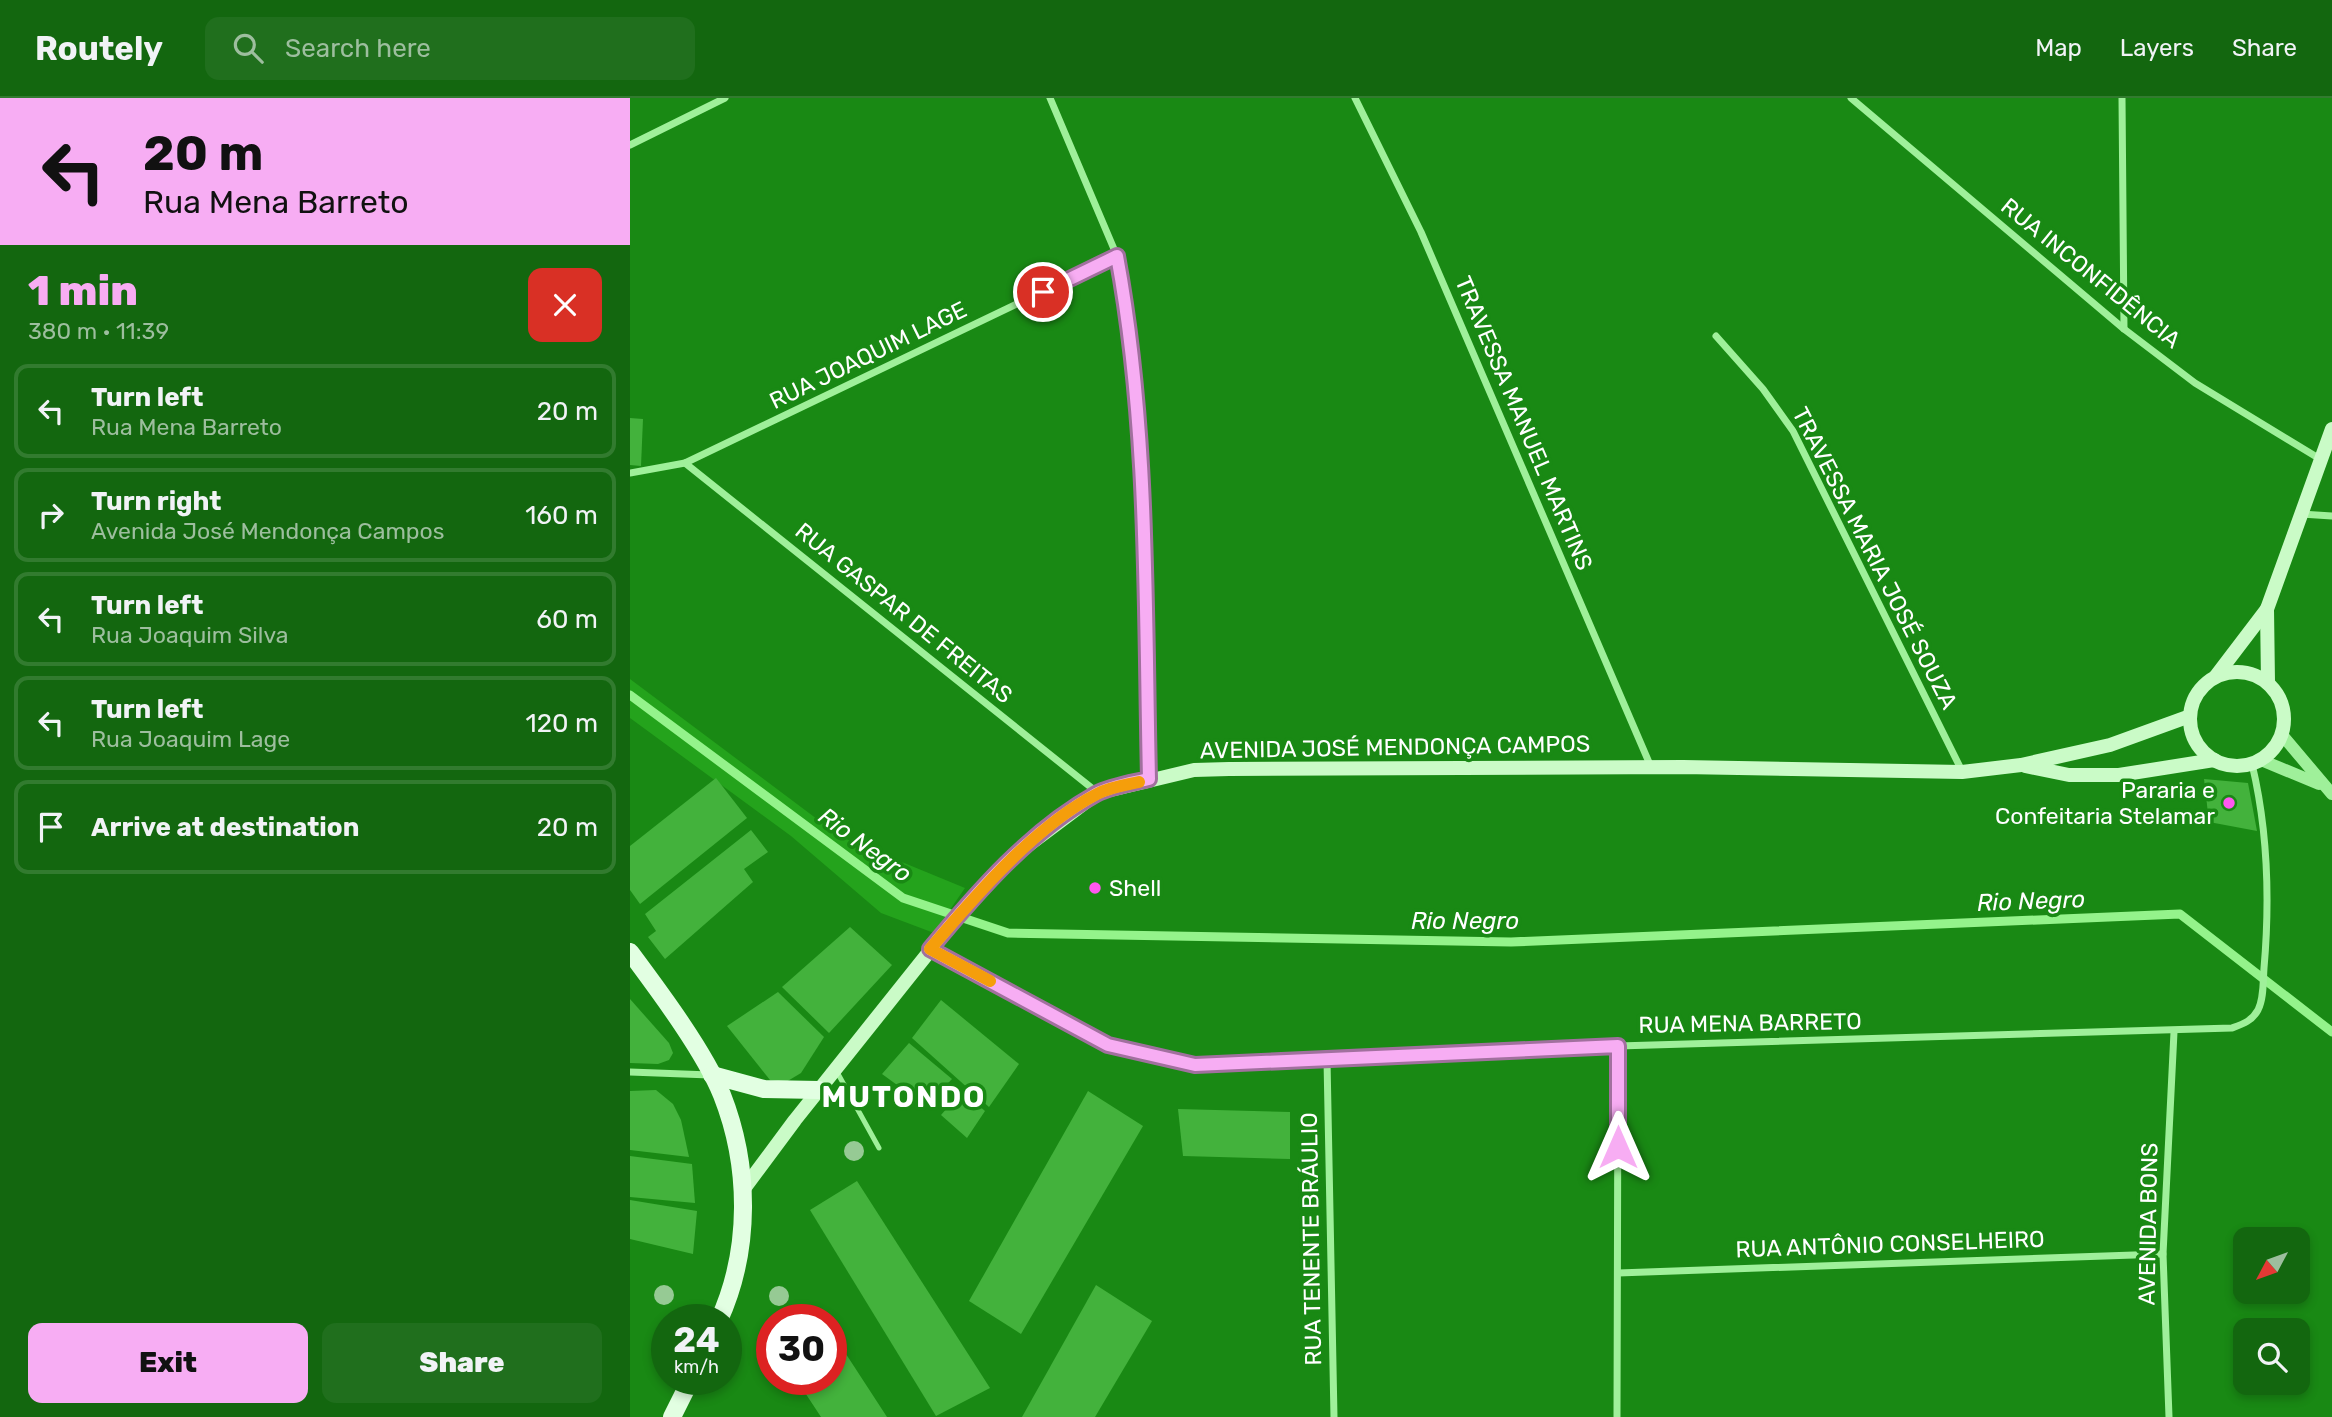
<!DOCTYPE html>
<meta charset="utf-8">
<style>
body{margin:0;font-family:Rubik,sans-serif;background:#206f1d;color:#f1f3f6;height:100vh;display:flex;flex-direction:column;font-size:26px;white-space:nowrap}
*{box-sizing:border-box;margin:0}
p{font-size:23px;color:#9dbe9e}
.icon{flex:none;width:38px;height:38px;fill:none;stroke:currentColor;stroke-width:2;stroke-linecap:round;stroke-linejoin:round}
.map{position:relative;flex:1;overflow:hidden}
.side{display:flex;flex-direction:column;background:#13670f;width:630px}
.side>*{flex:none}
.top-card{background:#f7adf3;color:#111;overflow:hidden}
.needle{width:46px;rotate:229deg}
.buttons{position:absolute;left:1603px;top:1129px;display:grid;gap:14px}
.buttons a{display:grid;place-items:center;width:77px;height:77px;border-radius:14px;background:#13670f;box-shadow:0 4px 10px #0003;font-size:35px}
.speed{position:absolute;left:21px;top:1206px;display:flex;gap:14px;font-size:35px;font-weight:700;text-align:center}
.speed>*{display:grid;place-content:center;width:91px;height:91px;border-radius:50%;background:#13670f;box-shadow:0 4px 10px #0003;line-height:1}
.speed small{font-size:18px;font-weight:400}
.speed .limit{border:10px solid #d22;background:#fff;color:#111}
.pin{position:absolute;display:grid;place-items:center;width:60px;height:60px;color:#fff;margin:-30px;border:4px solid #fff;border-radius:50%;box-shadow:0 2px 7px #0007}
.me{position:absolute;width:77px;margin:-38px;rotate:0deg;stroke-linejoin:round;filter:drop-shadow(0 0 5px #0008)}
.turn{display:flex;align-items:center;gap:24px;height:147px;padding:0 28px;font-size:32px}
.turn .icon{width:91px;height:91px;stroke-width:2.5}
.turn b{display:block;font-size:49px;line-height:60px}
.round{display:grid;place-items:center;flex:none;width:74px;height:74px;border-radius:14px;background:#206f1d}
.overview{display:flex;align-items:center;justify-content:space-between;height:119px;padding:0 28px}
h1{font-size:42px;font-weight:800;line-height:52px;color:#f7adf3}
.cta{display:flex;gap:14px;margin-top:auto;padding:14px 28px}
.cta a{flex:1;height:80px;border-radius:14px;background:#f7adf3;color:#111;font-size:28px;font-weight:800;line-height:80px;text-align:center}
.cta a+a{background:#206f1d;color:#f1f3f6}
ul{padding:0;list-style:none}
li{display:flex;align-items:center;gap:21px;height:94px;margin:0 14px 10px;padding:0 14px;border:4px solid #327b2f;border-radius:14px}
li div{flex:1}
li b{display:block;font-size:26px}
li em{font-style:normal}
header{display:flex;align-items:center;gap:42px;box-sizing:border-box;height:98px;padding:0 35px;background:#13670f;border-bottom:2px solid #327b2f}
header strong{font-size:33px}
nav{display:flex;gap:38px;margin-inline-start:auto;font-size:24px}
.search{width:490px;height:63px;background:#206f1d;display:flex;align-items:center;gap:18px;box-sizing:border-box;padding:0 24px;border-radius:14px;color:#9dbe9e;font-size:26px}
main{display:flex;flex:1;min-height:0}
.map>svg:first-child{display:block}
.green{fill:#24a31c}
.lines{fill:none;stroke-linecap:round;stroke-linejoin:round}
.stream{stroke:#94f38b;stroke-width:9}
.building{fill:#43b23c}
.service{stroke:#9ff09a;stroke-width:5}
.minor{stroke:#9ff09a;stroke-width:7}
.tertiary{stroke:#9ff09a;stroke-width:12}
.secondary{stroke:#cafbc7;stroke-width:14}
.primary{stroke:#e2ffe2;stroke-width:18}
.tree{fill:#96ca94}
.route-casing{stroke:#a1709e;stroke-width:18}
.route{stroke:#f7adf3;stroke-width:12}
.slow{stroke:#f59e0b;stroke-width:12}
.poi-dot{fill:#ff58ef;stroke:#198914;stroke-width:2.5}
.labels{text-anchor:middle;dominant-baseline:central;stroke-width:7;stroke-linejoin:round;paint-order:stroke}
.street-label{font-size:23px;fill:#fff;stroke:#198914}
.poi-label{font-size:23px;fill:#fff;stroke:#198914;text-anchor:end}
.water-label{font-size:24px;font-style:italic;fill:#fff;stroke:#198914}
.district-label{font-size:30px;font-weight:bold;letter-spacing:2px;fill:#fff;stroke:#198914}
</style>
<header>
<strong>Routely</strong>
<div class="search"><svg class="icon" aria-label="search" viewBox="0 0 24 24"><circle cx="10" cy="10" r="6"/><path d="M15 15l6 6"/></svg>Search here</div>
<nav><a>Map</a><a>Layers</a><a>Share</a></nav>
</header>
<main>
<section class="side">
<div class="top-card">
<div class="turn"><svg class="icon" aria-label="left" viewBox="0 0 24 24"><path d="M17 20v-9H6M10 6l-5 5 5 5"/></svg><div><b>20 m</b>Rua Mena Barreto</div></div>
</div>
<div class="overview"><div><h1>1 min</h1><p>380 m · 11:39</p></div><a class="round" style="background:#d93025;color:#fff"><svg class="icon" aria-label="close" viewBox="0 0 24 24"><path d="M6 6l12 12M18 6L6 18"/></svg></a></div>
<ul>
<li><svg class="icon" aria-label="left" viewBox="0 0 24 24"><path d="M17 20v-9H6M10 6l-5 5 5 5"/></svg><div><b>Turn left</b><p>Rua Mena Barreto</p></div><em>20 m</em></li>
<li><svg class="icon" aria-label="right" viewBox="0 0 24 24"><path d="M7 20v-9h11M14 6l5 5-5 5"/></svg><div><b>Turn right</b><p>Avenida José Mendonça Campos</p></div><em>160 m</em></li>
<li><svg class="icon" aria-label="left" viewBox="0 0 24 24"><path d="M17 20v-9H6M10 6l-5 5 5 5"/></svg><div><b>Turn left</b><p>Rua Joaquim Silva</p></div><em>60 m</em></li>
<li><svg class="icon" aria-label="left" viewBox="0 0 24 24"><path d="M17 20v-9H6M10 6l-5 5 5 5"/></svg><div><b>Turn left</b><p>Rua Joaquim Lage</p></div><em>120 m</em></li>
<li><svg class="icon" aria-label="arrive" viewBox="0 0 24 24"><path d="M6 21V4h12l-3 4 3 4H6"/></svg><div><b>Arrive at destination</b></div><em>20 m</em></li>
</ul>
<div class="cta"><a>Exit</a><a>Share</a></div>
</section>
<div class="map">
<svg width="1702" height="1319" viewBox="0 0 1702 1319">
<rect width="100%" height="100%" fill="#198914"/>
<path class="green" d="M 0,581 L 211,739 L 335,790 L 304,835 L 251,815 L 161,738 L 0,620 Z"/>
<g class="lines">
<path class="stream" d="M 0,597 L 273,800 L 378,835 L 881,844 L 1550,816 L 1702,934"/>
</g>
<g class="building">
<path d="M 0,320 L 13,321 L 11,368 L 0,367 Z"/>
<path d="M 86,680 L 117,720 L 10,806 L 0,792 L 0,748 Z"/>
<path d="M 1574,681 L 1618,685 L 1627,733 L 1579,724 Z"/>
<path d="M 121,732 L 138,754 L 114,771 L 123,784 L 35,861 L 18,839 L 26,833 L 15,816 Z"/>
<path d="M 220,829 L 262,867 L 199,935 L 152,889 Z"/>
<path d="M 148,894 L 194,939 L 171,975 L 156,984 L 140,982 L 97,928 Z"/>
<path d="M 0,901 L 39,945 L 43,955 L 39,962 L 28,966 L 0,965 Z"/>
<path d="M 311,902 L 389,966 L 359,1009 L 282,940 Z"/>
<path d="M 279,945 L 322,981 L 296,1008 L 252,976 Z"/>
<path d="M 26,992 L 43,1006 L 51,1022 L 59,1059 L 0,1052 L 0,993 Z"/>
<path d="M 332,993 L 355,1013 L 337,1040 L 311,1017 Z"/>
<path d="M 458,993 L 513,1028 L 391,1236 L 339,1203 Z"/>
<path d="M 548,1011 L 660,1014 L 660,1061 L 553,1058 Z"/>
<path d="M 0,1058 L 62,1066 L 65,1105 L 0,1099 Z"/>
<path d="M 227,1083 L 360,1290 L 306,1318 L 180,1112 Z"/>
<path d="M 0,1102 L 67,1113 L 63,1156 L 0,1141 Z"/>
<path d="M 466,1187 L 522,1223 L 465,1319 L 392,1319 Z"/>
<path d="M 189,1213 L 194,1222 L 175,1222 Z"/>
<path d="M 201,1233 L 257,1319 L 191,1319 L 166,1281 L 201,1281 Z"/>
</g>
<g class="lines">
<path class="service" d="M 207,974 L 249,1050"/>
<g class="minor">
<path d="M 420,0 L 487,158 L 502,237 L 512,374 L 519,681"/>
<path d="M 725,0 L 791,134 L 1021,669"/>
<path d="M 1221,0 L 1494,231 L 1565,285 L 1690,361"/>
<path d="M 1492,0 L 1494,231"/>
<path d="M 0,47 L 95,0"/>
<path d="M 1086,238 L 1133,291 L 1163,333 L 1332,673"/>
<path d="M 55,365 L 468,695"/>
<path d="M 0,375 L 55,365 L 487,158"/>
<path d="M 1671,416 L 1702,418"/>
<path d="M 301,851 L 478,947 L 565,967 L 988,948 L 1602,930 C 1613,926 1622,923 1628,912 C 1634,900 1633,883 1634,870 C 1640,801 1638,733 1622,666"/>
<path d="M 697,962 L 704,1319"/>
<path d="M 0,974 L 80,977"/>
<path d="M 988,1175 L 1533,1156"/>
<path d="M 987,1319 L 988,948"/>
<path d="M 1539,1319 L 1533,1156 L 1544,934"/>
</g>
<g class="tertiary">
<path d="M 1652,637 L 1702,696"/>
<path d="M 1631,662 L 1689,686"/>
</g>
<g class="secondary">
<circle cx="1607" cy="621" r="47"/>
<path d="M 1586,578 L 1637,511"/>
<path d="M 1638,584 L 1637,511 L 1702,331"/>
<path d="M 1395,668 L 1439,677 L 1489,677 L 1584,662"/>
<path d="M 113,1092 L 165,1022 L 342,800 L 388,755 L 468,695 L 564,672 L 599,671 L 1053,669 L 1332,674 L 1391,667 L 1480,647 L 1560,618"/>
</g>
<g class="primary">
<path d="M 0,854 C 29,893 74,953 92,997 C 120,1068 121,1152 89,1222"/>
<path d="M 82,977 L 134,991 L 189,992"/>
<path d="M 42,1319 L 61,1281"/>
</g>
</g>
<g class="tree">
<circle cx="224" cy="1053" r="10"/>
<circle cx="34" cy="1197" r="10"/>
<circle cx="149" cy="1198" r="10"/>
</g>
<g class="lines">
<g class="route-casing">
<path id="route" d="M 413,194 L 487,158 C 519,330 515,507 519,681 C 502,685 481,688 466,696 C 400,733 348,793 300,851 L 478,947 L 565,967 L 988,948 L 988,1049"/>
</g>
<use href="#route" class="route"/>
<path class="slow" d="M 360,883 L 300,851 C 345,798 405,728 467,696 C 480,689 496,687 509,684"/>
</g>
<g class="poi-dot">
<circle cx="1599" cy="705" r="7"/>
<circle cx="465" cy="790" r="7"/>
</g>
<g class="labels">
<g class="street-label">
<text transform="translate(1461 175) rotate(39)">RUA INCONFIDÊNCIA</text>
<text transform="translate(238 257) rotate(-26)">RUA JOAQUIM LAGE</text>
<text transform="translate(894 325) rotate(67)">TRAVESSA MANUEL MARTINS</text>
<text transform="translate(1245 460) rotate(63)">TRAVESSA MARIA JOSÉ SOUZA</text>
<text transform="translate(274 515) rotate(39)">RUA GASPAR DE FREITAS</text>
<text transform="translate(765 649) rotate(-1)">AVENIDA JOSÉ MENDONÇA CAMPOS</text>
<text transform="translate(1120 925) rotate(-1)">RUA MENA BARRETO</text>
<text transform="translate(1518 1126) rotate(-89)">AVENIDA BONS</text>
<text transform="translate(681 1141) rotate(-91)">RUA TENENTE BRÁULIO</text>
<text transform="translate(1260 1146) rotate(-2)">RUA ANTÔNIO CONSELHEIRO</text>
</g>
<g class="poi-label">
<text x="1585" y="692">Pararia e<tspan x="1585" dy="26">Confeitaria Stelamar</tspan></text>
<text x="479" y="790" text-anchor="start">Shell</text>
</g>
<g class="water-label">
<text transform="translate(235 747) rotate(36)">Rio Negro</text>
<text transform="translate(1401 803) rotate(-2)">Rio Negro</text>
<text x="835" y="823">Rio Negro</text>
</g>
<g class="district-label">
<text x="274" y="999">MUTONDO</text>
</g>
</g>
</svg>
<div class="buttons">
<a><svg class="needle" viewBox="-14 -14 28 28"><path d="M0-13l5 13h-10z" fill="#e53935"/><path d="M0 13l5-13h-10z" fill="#9dbe9e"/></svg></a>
<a><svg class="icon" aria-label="search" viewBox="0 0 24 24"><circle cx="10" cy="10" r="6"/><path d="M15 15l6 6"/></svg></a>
</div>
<div class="speed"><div>24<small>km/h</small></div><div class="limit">30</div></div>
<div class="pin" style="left:413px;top:194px;background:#d93025"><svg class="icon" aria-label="arrive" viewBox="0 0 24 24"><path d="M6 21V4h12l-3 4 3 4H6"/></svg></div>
<svg class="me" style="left:988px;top:1049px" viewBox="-20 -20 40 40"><path d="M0-17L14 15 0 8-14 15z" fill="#f7adf3" stroke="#fff" stroke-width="4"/></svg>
</div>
</main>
